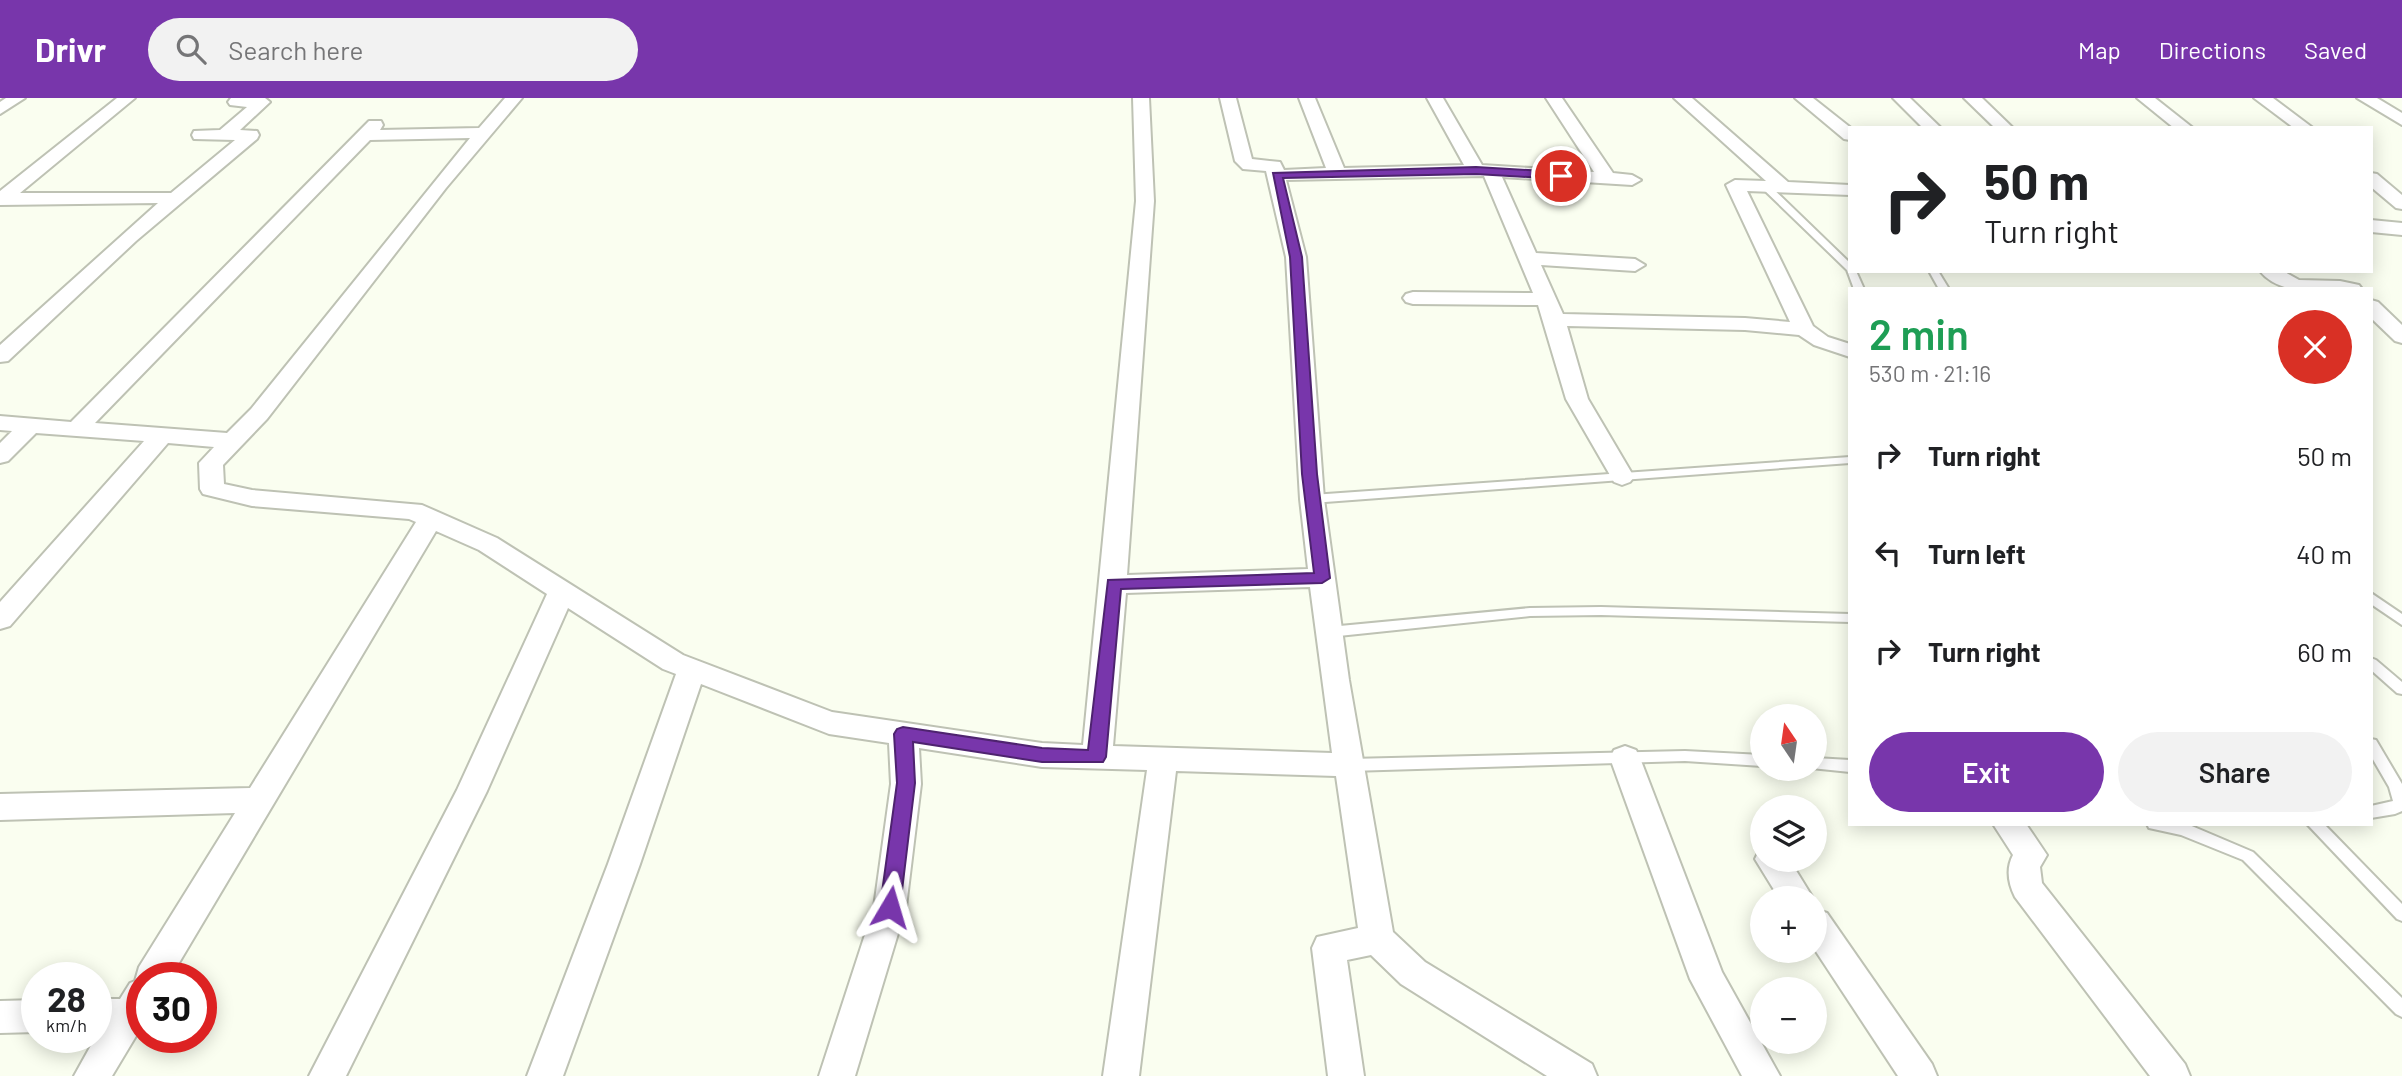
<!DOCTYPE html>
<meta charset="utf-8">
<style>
body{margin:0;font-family:Barlow,sans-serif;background:#f2f2f2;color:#202124;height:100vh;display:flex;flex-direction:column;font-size:26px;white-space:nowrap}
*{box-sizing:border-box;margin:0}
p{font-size:23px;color:#757577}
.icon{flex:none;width:38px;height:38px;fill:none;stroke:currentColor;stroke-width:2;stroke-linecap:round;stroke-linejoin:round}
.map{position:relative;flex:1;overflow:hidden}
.sheet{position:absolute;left:1848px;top:189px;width:525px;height:539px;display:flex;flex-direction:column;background:#fff;border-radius:0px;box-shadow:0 4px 18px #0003}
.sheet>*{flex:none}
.hud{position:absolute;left:1848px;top:28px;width:525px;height:147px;border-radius:0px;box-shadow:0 4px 18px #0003;background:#fff;color:#202124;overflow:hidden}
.needle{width:46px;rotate:347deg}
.buttons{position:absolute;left:1750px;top:606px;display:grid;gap:14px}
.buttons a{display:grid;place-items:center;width:77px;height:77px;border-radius:50%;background:#fff;box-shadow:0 4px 18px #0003;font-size:35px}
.speed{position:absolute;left:21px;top:864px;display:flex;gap:14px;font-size:35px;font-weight:700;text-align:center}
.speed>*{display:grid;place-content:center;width:91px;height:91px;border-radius:50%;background:#fff;box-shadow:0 4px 18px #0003;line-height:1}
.speed small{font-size:18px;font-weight:400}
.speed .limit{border:10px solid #d22;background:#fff;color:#111}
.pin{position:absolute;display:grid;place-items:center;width:60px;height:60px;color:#fff;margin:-30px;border:4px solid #fff;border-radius:50%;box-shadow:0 2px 7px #0007}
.me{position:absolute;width:77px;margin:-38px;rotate:7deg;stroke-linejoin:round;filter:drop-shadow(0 0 5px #0008)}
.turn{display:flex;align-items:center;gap:24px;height:147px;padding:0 21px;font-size:32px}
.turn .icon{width:91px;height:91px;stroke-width:2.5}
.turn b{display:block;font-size:49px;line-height:60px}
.round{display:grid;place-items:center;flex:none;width:74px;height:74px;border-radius:37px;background:#f2f2f2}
.head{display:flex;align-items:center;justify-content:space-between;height:119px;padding:0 21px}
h1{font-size:42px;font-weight:600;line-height:52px;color:#1e9e55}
.cta{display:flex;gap:14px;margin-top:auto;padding:14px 21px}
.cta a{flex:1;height:80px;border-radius:42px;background:#7836ab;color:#fff;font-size:28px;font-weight:600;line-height:80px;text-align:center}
.cta a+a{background:#f2f2f2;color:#202124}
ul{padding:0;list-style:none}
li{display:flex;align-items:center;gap:21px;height:98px;padding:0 21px}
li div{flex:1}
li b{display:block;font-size:26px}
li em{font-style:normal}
header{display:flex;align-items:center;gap:42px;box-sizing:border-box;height:98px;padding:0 35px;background:#7836ab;color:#fff}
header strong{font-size:33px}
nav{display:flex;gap:38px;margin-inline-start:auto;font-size:24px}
.search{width:490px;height:63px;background:#f2f2f2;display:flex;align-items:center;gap:18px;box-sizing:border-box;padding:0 24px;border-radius:38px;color:#757577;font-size:26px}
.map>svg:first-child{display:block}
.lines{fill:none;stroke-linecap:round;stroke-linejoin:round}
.service-casing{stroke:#bec2b4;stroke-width:4}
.minor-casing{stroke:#bec2b4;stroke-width:4}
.service{fill:#fff;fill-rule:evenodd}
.minor{fill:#fff;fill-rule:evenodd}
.route{fill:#7836ab;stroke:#4e236f;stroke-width:2}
</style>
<header>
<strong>Drivr</strong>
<div class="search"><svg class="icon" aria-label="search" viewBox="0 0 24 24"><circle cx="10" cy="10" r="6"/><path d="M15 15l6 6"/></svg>Search here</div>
<nav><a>Map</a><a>Directions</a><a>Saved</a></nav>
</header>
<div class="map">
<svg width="2402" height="978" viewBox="0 0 2402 978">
<rect width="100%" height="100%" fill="#fafef0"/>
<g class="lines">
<g class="service-casing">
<g id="service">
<path d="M 1761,85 L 1767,85 L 1850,165 L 1850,173 L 1856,173 L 1864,191 L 1854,191 L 1847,172 L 1761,89 Z"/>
<path d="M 1929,173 L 1938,173 L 1949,191 L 1939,191 Z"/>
<path d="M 1850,359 L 1850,365 L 1312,405 L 1306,401 L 1312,397 Z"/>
<path d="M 2371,495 L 2402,516 L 2402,527 L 2371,506 Z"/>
<path d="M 1601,509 L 1850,516 L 1850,524 L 1601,517 L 1530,518 L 1329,539 L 1325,537 L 1323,534 L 1325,531 L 1329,529 L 1530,510 Z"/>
<path d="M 2371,560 L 2376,562 L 2402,584 L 2402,596 L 2397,595 L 2371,572 Z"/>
<path d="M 2371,641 L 2376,642 L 2402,686 L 2402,713 L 2395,716 L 2371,720 L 2371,708 L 2393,703 L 2389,689 L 2371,658 Z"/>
<path d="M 1685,653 L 1762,657 L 1762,668 L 1685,663 L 1350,673 L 1345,671 L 1343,667 L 1345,663 L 1350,661 Z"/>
<path d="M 1815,660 L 1850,662 L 1850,674 L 1811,670 L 1815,670 Z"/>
<path d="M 2147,726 L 2187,726 L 2253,754 L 2402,900 L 2402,919 L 2396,916 L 2243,762 L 2181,737 L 2149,730 Z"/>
<path d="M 2307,726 L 2324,726 L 2402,806 L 2402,823 L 2397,821 Z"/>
</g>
</g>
<g class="minor-casing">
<g id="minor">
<path d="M 6,0 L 25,0 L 0,16 L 0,4 Z"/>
<path d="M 117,0 L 135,0 L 20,95 L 171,95 L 235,42 L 194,41 L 192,37 L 194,33 L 220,32 L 247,9 L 230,7 L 228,4 L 231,0 L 265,0 L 270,4 L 240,32 L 257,33 L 259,37 L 257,41 L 136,143 L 8,263 L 0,264 L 0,247 L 158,105 L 0,107 L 0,93 Z"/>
<path d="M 505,0 L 522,0 L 446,90 L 267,321 L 223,367 L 224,386 L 252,392 L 422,407 L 497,440 L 683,557 L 832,614 L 1042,645 L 1083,647 L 1136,103 L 1133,0 L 1149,0 L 1154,103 L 1127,477 L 1308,471 L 1300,401 L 1286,159 L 1266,73 L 1243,71 L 1235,63 L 1220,0 L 1236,0 L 1252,61 L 1280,64 L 1284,72 L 1326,70 L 1299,0 L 1315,0 L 1344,70 L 1464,67 L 1427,0 L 1443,0 L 1482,67 L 1594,74 L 1546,0 L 1562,0 L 1613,75 L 1632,77 L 1641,82 L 1632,87 L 1502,79 L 1536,155 L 1635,161 L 1645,167 L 1635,173 L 1541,167 L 1563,216 L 1745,220 L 1790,224 L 1726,87 L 1735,82 L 1766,83 L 1674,0 L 1692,0 L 1788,84 L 1850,87 L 1850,97 L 1747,93 L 1813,228 L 1828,239 L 1850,246 L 1850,259 L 1814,247 L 1799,237 L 1745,232 L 1567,228 L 1588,301 L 1634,379 L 1630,384 L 1622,387 L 1614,384 L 1566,301 L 1538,207 L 1413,206 L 1406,204 L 1403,200 L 1406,196 L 1413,194 L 1533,195 L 1484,78 L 1286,82 L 1306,159 L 1324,401 L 1349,582 L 1393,834 L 1425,864 L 1592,966 L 1597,978 L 1547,978 L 1401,886 L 1371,857 L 1347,862 L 1364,978 L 1328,978 L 1312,850 L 1317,839 L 1358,830 L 1336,678 L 1176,673 L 1139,978 L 1103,978 L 1147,672 L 1042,669 L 919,650 L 921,686 L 906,809 L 855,978 L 819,978 L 874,809 L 891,686 L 889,645 L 829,636 L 701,586 L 640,766 L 563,978 L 527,978 L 608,766 L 676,576 L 663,571 L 568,510 L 487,693 L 346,978 L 309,978 L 457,692 L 547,496 L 479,452 L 436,433 L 170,880 L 142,880 L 142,928 L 112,978 L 74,978 L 99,933 L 96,933 L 96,901 L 120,901 L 130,885 L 135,883 L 139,869 L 235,715 L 0,722 L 0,696 L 250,690 L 416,424 L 409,421 L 252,408 L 203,396 L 200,391 L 199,365 L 214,349 L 168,345 L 10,528 L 0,531 L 0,504 L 144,343 L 36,335 L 8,363 L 0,365 L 0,345 L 12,333 L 0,332 L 0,318 L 71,324 L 369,23 L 381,23 L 383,27 L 380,32 L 479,30 ZM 470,40 L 251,311 L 227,335 L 95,325 L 370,42 ZM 1310,489 L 1332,655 L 1113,648 L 1126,495 Z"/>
<path d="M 1795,0 L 1813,0 L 1851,30 L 1850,42 L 1844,41 Z"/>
<path d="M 1893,0 L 1910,0 L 1941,30 L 1923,30 Z"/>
<path d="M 1964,0 L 1982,0 L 2013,30 L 1995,30 Z"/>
<path d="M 2137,0 L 2155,0 L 2193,30 L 2174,30 Z"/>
<path d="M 2254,0 L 2273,0 L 2313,30 L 2294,30 Z"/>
<path d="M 2357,0 L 2377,0 L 2402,15 L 2402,27 Z"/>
<path d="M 2371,75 L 2377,76 L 2402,97 L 2402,111 L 2396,110 L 2371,89 Z"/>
<path d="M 2371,122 L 2402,125 L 2402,137 L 2371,134 Z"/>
<path d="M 2260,173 L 2283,173 L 2299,182 L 2340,183 L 2359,187 L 2362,191 C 2331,191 2282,201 2260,173 Z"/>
<path d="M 2371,202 L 2378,204 L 2402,227 L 2402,245 L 2395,243 L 2371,220 Z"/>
<path d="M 1625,648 L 1636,652 L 1640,660 L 1722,874 L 1780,978 L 1742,978 L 1690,881 L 1610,660 L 1614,652 Z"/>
<path d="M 1993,726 L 2026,726 L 2047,757 L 2040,769 L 2042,785 L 2185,966 L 2190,978 L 2150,978 L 2015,799 C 2008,785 2006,770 2013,757 Z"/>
<path d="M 1760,751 L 1762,751 L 1762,761 L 1789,761 L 1813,800 L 1779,800 L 1755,761 Z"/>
<path d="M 1815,811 L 1827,815 L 1932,966 L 1937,978 L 1898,978 L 1815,852 Z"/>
<path d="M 37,902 L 37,934 L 0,935 L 0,903 Z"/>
</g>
</g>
<use href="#service" class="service"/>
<use href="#minor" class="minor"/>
</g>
<path class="route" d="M 1476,69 L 1561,74 L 1566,78 L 1561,81 L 1476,76 L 1283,80 L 1302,159 L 1317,376 L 1330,480 L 1322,485 L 1121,491 L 1106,659 L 1103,664 L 1042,664 L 913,644 L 915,685 L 900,809 L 897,816 L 890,818 L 883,816 L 880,809 L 897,685 L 894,636 L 897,631 L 903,629 L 1042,650 L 1088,652 L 1108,482 L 1314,475 L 1302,376 L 1290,159 L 1273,75 Z"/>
</svg>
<div class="buttons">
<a><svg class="needle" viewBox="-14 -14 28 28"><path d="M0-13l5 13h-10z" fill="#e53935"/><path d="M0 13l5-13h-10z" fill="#757577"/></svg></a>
<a><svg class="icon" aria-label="layers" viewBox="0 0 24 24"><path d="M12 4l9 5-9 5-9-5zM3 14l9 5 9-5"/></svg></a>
<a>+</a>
<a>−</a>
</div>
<div class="speed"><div>28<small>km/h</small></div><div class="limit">30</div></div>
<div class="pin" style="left:1561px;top:78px;background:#d93025"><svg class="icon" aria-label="arrive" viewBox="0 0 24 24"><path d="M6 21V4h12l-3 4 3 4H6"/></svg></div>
<svg class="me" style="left:890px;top:809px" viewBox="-20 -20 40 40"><path d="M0-17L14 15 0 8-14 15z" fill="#7836ab" stroke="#fff" stroke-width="4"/></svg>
<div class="hud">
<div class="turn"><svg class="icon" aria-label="right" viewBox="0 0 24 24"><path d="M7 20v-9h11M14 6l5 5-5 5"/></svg><div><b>50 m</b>Turn right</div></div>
</div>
<section class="sheet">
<div class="head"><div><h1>2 min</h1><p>530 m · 21:16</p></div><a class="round" style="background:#d93025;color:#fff"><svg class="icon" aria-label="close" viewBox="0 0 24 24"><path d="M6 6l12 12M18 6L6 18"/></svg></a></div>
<ul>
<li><svg class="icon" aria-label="right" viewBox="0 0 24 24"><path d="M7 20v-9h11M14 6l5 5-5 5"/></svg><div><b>Turn right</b></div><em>50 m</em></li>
<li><svg class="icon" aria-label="left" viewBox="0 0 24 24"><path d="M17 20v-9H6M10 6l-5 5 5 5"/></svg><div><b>Turn left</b></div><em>40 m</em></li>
<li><svg class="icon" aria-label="right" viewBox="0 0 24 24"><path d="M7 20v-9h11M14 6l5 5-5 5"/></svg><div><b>Turn right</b></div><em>60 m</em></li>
</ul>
<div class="cta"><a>Exit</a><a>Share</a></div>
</section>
</div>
